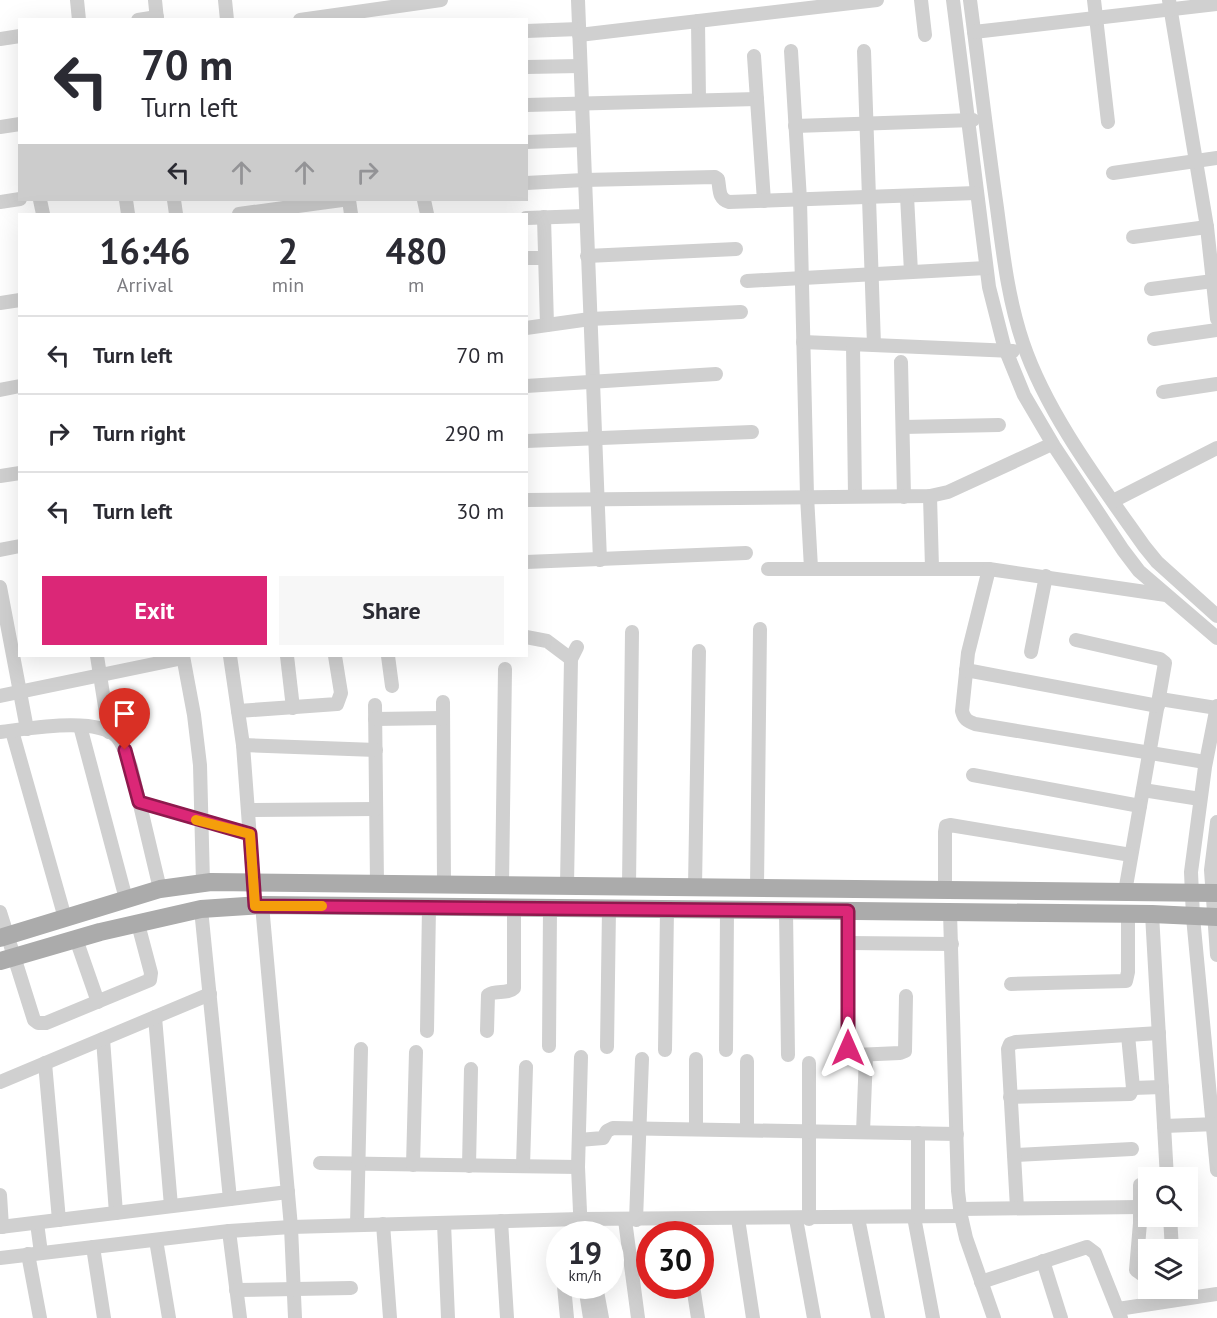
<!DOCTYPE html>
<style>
body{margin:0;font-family:"PT Sans",sans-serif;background:#f7f7f7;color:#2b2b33;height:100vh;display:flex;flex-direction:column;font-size:22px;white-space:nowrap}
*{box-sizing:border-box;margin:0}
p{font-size:20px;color:#7c7c81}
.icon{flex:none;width:33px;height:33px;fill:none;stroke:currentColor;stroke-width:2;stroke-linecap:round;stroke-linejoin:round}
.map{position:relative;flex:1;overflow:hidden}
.side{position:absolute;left:18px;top:213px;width:510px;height:444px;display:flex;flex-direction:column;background:#fff;border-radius:0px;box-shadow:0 6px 24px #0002}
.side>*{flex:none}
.guide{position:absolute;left:18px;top:18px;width:510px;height:183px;border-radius:0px;box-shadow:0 6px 24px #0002;background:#fff;color:#2b2b33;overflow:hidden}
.buttons{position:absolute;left:1138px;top:1167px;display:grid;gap:12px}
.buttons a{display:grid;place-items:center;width:60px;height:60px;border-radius:0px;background:#fff;box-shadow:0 6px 24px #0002;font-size:30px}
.speed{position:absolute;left:546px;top:1221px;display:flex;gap:12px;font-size:30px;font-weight:700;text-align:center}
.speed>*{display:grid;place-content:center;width:78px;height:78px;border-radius:50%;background:#fff;box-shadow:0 6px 24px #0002;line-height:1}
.speed small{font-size:15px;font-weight:400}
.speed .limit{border:9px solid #d22;background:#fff;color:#111}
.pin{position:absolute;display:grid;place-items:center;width:51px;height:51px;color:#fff;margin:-62px -26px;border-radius:50% 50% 50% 0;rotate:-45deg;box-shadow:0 0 6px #0007}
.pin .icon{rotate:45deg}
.me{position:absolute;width:66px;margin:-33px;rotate:0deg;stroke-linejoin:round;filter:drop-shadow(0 0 4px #0008)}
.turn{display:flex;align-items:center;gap:21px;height:126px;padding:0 24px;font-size:27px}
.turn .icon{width:78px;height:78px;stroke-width:2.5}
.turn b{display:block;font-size:42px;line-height:51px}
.lanes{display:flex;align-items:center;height:57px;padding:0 24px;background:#0003;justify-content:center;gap:30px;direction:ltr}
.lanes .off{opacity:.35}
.eta{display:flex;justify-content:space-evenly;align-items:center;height:102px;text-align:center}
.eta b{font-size:36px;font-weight:800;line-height:42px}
.primary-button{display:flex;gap:12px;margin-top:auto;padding:12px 24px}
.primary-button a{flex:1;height:69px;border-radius:0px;background:#db2777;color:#fff;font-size:24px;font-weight:800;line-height:69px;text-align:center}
.primary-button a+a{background:#f7f7f7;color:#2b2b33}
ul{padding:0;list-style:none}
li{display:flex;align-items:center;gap:18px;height:78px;padding:0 24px;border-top:2px solid #e1e1e2}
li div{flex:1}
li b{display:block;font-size:22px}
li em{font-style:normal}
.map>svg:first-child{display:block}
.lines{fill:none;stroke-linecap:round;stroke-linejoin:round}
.minor{stroke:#d0d0d0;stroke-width:14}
.major{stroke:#ababab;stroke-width:18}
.route-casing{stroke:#8e194d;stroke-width:15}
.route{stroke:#db2777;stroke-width:10}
.slow{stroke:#f59e0b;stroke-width:10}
</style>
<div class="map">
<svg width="1217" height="1318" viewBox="0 0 1217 1318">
<rect width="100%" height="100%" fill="#fff"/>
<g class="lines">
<g class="minor">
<path d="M 77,0 L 79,20"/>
<path d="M 155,0 L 157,20"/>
<path d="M 225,0 L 227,20"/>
<path d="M 578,0 L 600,560"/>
<path d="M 921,0 L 925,35"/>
<path d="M 953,0 L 989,287 L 1004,346 L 1024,395 L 1054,446 L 1123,550 L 1139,571 L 1217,638"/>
<path d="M 970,0 C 979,69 987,139 997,208 C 1003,253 1008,299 1023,343 C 1047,414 1101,485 1144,546 L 1157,562 L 1217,616"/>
<path d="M 1094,0 L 1108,122"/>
<path d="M 1169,0 L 1207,227 L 1217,319"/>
<path d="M 138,20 L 157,17"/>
<path d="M 300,20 L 441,0"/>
<path d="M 698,21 L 699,100"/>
<path d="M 526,31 L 579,29"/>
<path d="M 974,32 L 1217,4"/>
<path d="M 579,35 L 877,0"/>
<path d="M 0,39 L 20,36"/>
<path d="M 791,51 L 800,200 L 807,496 L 811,568"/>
<path d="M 864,51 L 874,345"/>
<path d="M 754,56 L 764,201"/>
<path d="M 526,67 L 580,66"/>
<path d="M 526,105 L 757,99"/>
<path d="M 795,126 L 973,120"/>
<path d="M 0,127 L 20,124"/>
<path d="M 526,142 L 583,140"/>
<path d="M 1113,173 L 1217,158"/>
<path d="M 526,183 L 584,180 L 715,177 L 718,179 C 720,189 718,199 729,202 L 976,193"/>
<path d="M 907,196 L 911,272"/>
<path d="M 40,200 L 43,214"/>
<path d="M 126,200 L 128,214"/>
<path d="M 174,200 L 176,214"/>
<path d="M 349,200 L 351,214"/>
<path d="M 424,200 L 427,214"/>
<path d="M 0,202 L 20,199"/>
<path d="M 239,214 L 342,200"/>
<path d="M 544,217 L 547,325"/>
<path d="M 526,218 L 586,216"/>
<path d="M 1133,237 L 1207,227"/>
<path d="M 587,256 L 736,249"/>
<path d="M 526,258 L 545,258"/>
<path d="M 747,281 L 986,268"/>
<path d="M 1151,289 L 1213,281"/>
<path d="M 0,303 L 20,300"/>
<path d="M 526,328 L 590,319 L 741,312"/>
<path d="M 1154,339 L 1217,330"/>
<path d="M 803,342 L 1013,351"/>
<path d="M 853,345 L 855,496"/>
<path d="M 901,362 L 904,497"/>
<path d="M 526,386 L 716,374"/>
<path d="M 0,390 L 20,386"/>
<path d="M 1163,392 L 1217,384"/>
<path d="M 903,427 L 999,425"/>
<path d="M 526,441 L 752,432"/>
<path d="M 0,476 L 20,473"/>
<path d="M 930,496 L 932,568"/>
<path d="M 526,500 L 930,496 L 948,492 L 1052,444"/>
<path d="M 1113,501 L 1217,448"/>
<path d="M 0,550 L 20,546"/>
<path d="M 526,562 L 746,553"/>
<path d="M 768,569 L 989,569 L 1166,595"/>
<path d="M 989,569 L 968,653 L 962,711 C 964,719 967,721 975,724 L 1205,762"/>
<path d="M 0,587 L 27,729"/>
<path d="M 526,637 L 547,641 L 571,659"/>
<path d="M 1076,640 L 1160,659 L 1165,663 L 1125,892"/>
<path d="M 1031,652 L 1046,576"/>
<path d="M 97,656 L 109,732"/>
<path d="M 183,656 L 194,715 L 200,765 L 203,883"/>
<path d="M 230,656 L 243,745 L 255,906"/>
<path d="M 287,656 L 293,708"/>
<path d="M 388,656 L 392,686"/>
<path d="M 966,670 L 1158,706"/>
<path d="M 0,696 L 183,658"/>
<path d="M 1160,699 L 1217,708"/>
<path d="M 443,702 L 444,884"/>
<path d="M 375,705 L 377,883"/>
<path d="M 1217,706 L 1205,767 L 1191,872 L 1193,917 L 1217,1170"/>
<path d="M 238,711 L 337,704 L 341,693 L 335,656"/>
<path d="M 375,719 L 443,718"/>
<path d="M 80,726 L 126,899"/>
<path d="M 12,731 L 65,918"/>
<path d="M 0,732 C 27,729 97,716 117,737 C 124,745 127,757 131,767 L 160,889"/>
<path d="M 243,745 L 376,750"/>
<path d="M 973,775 L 1140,806"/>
<path d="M 1143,790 L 1200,799"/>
<path d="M 139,802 L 250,834"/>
<path d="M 248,810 L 376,809"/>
<path d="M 1217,822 L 1211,870 L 1217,955"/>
<path d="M 502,885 L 505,669"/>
<path d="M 567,885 L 571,659 L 577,647"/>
<path d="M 629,886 L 632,632"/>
<path d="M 695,887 L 699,651"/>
<path d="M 757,887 L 760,629"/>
<path d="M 945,890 L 945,832 L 946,826 L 950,825 L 1131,855"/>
<path d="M 262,905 L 291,1227 L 295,1318"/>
<path d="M 201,909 L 230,1199"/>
<path d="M 786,911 L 788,1055"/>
<path d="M 848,911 L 848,1048 L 849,1053 L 855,1055 L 900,1053 L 905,1051 L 906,996"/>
<path d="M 0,912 L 34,1020 L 38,1023 L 46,1023 L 150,980 L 151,973 L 138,924"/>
<path d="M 950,912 L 958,1191 L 961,1216 L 966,1238 L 994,1318"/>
<path d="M 1152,914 L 1167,1178"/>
<path d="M 76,939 L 98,1002"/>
<path d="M 848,943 L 952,944"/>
<path d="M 1011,984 L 1126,981 L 1128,972 L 1128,913"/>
<path d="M 155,1017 L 171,1206"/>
<path d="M 427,1031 L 429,907"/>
<path d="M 487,1031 L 488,995 C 496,989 507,995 514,988 L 514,908"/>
<path d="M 103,1039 L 116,1213"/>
<path d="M 549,1046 L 550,909"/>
<path d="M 607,1047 L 609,909"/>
<path d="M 665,1050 L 667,909"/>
<path d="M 726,1050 L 727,910"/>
<path d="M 696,1059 L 696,1129"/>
<path d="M 747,1061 L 747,1130"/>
<path d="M 45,1063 L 59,1220"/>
<path d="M 809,1063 L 809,1219"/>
<path d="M 0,1082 L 210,994"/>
<path d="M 1133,1088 L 1162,1087"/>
<path d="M 1010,1097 L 1130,1094 L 1133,1088 L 1128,1035"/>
<path d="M 1164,1126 L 1217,1124"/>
<path d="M 863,1132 L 866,1055"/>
<path d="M 918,1133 L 918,1217"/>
<path d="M 579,1140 L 603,1138 L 607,1131 L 613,1128 L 957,1134"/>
<path d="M 1014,1155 L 1132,1149"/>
<path d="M 320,1163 L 578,1167"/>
<path d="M 413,1165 L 416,1052"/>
<path d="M 469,1166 L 471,1069"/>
<path d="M 523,1166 L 526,1067"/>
<path d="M 1140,1185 L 1140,1223 L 1136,1270 L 1143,1275 L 1149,1274"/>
<path d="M 0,1195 L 2,1227"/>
<path d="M 1017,1208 L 1008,1049 L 1010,1044 L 1016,1042 L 1159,1033"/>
<path d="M 960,1209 L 1141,1207"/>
<path d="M 1170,1216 L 1172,1250"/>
<path d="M 914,1217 L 933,1318"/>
<path d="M 858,1218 L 878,1318"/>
<path d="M 738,1219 L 753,1318"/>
<path d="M 796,1219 L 814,1318"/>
<path d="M 625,1220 L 638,1318"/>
<path d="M 636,1220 L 642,1059"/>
<path d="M 501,1221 L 507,1318"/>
<path d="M 37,1223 L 41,1253"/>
<path d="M 444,1223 L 448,1318"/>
<path d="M 383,1224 L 390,1318"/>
<path d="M 357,1225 L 361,1049"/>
<path d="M 0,1227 L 288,1192"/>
<path d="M 229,1231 L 240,1318"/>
<path d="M 581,1234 L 578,1167 L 581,1057"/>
<path d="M 594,1234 L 594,1219"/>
<path d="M 156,1240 L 169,1318"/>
<path d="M 93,1247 L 104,1318"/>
<path d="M 28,1254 L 40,1318"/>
<path d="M 0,1258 L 229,1231 L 291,1227 L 580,1219 L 961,1216"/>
<path d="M 1043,1261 L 1061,1318"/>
<path d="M 981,1282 L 1087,1247 L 1095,1253 L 1121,1318"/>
<path d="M 564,1286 L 567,1318"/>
<path d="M 585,1286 L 590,1318"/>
<path d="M 596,1286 L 602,1318"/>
<path d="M 693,1286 L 698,1318"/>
<path d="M 236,1290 L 351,1288"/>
<path d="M 1118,1309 L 1217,1294"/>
</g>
<g class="major">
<path d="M 0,938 L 160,889 L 211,882 L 1217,893"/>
<path d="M 0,961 L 100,932 L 201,909 L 262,905 L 1152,914 L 1217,917"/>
</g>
</g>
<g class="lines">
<g class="route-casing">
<path id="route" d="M 125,750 L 139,802 L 250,834 L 255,906 L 848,911 L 848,1048"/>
</g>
<use href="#route" class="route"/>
<path class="slow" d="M 196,820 L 250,834 L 255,906 L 322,906"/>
</g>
</svg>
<div class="buttons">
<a><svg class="icon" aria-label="search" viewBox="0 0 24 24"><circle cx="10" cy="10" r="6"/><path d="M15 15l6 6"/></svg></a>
<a><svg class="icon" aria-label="layers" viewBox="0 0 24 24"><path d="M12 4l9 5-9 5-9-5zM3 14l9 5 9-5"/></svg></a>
</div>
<div class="speed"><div>19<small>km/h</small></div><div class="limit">30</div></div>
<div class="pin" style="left:125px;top:750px;background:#d93025"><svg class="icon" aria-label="arrive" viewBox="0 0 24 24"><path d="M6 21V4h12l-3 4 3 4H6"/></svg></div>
<svg class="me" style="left:848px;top:1048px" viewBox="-20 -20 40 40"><path d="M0-17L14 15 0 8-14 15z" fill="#db2777" stroke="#fff" stroke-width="4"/></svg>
<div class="guide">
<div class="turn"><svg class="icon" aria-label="left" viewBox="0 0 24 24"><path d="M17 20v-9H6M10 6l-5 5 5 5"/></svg><div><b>70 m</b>Turn left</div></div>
<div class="lanes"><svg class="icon" aria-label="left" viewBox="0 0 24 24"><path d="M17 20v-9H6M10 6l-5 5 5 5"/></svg><svg class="icon off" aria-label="ahead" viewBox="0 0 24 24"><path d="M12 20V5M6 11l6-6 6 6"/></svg><svg class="icon off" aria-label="ahead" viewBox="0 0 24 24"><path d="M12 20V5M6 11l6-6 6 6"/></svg><svg class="icon off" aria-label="right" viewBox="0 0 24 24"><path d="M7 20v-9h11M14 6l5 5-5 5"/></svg></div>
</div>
<section class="side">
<div class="eta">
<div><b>16:46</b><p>Arrival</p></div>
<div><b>2</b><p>min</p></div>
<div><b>480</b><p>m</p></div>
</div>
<ul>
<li><svg class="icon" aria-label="left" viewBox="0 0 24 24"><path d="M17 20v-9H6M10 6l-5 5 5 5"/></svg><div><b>Turn left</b></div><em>70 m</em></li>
<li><svg class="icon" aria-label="right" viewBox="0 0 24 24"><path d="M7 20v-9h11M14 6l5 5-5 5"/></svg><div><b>Turn right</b></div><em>290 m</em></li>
<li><svg class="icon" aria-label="left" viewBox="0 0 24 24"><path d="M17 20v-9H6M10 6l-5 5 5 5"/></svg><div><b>Turn left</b></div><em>30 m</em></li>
</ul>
<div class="primary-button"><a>Exit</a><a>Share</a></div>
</section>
</div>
